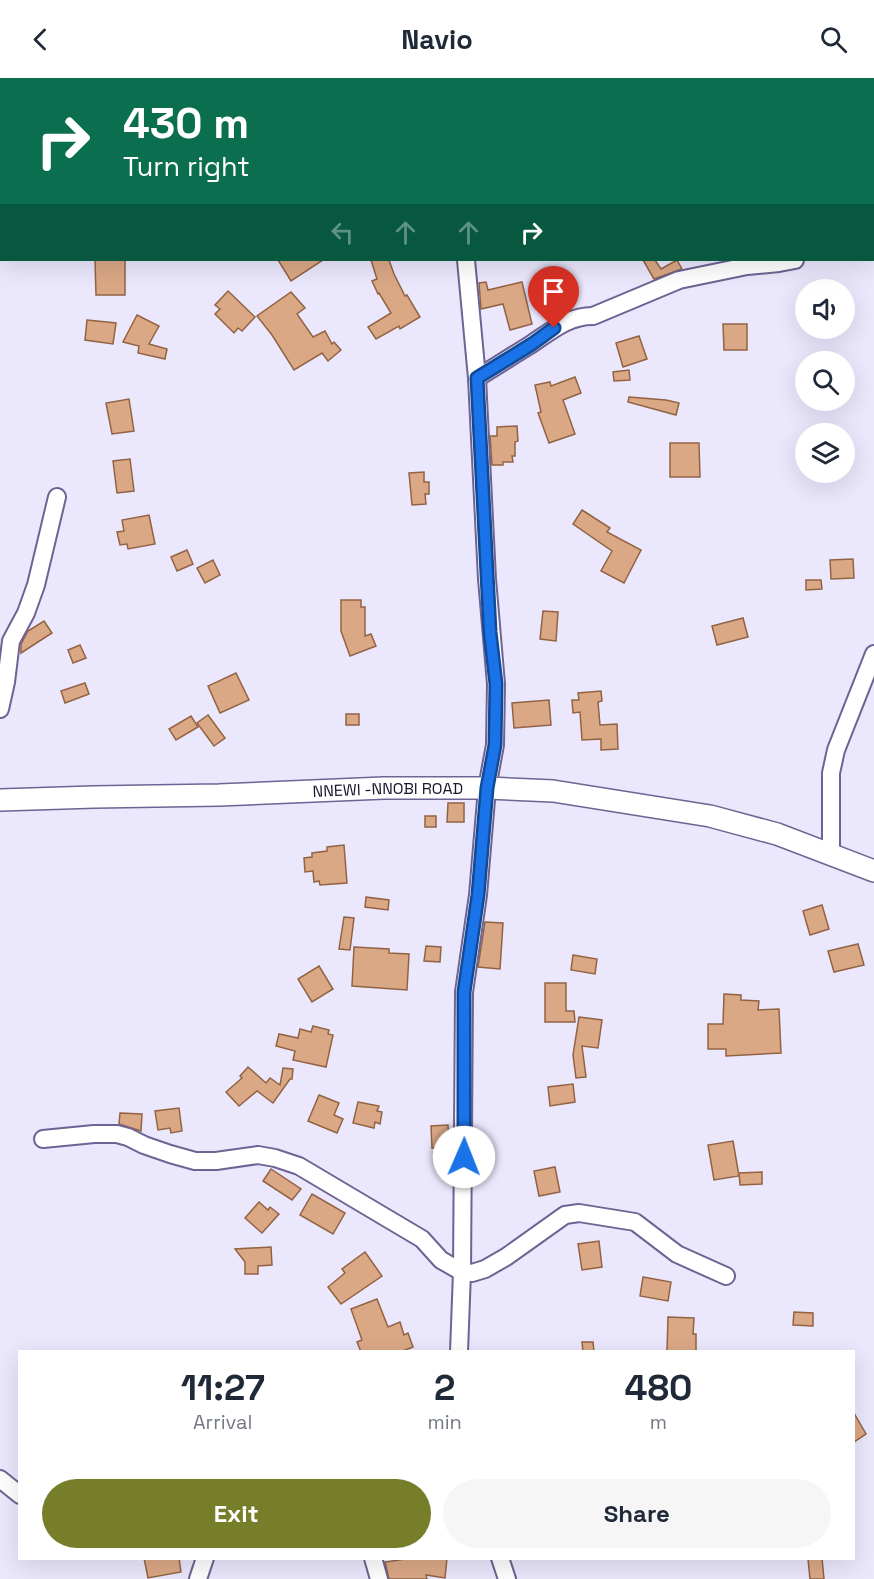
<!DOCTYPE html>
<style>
body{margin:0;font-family:"Space Grotesk",sans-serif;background:#f6f6f7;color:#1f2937;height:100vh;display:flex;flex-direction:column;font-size:22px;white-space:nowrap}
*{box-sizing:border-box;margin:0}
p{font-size:20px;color:#747a83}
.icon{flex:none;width:33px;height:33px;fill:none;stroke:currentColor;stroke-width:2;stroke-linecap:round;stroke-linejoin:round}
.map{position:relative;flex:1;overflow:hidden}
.details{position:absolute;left:18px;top:1272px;width:837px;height:210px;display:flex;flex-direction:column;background:#fff;border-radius:0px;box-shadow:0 6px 24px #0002}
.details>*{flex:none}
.hud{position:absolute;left:0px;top:0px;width:874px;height:183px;box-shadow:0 6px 24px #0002;background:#0b6e4f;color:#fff;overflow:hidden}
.fabs{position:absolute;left:795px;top:201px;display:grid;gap:12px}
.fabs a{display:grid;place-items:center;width:60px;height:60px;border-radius:50%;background:#fff;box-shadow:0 6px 24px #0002;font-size:30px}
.pin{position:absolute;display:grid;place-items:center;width:51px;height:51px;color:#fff;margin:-62px -26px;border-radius:50% 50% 50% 0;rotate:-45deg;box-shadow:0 0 6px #0007}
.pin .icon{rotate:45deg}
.me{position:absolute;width:66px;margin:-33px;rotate:1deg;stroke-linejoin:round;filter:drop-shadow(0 0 4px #0008)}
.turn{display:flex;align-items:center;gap:21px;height:126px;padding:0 24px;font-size:27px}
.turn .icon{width:78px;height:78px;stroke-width:2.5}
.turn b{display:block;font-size:42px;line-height:51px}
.lanes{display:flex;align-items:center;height:57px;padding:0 24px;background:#0003;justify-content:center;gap:30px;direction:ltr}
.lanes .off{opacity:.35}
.eta{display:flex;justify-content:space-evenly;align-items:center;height:102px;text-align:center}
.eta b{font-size:36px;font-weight:700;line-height:42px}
.cta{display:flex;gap:12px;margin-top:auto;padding:12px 24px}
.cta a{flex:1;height:69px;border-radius:36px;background:#777e29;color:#fff;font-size:24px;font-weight:700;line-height:69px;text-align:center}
.cta a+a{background:#f6f6f7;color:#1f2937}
header{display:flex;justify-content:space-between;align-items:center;height:78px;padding:0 24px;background:#fff;font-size:27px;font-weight:700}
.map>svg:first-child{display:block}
.building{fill:#dba886;stroke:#926343;stroke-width:1.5}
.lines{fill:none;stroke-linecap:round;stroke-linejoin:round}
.minor-casing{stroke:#6e6393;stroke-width:20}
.major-casing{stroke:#6e6393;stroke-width:24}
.minor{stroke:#fff;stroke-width:16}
.major{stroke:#fff;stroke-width:21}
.route-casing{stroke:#114b97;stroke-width:15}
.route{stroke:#1a73e8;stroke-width:10}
.labels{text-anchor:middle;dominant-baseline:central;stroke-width:4.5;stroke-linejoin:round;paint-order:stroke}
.street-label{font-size:16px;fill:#1c172b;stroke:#fff}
</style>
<header><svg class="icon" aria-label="back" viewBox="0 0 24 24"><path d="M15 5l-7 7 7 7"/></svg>Navio<svg class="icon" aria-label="search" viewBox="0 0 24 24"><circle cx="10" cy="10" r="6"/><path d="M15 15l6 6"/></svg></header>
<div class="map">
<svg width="874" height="1501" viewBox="0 0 874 1501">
<rect width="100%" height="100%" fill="#ebe7fd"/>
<g class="building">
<path d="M 95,182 L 125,182 L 125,217 L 96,217 Z"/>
<path d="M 278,182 L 323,182 L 291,203 Z"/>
<path d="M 371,182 L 389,182 L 394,196 L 405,218 L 407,217 L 420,239 L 400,251 L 399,248 L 376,261 L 368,249 L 391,235 L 379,215 L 378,216 L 372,203 L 377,201 Z"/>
<path d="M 643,182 L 655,182 L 661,191 L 677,182 L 682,191 L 654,201 Z"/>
<path d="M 486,204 L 488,212 L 522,204 L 532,246 L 510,252 L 503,226 L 481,231 L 479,205 Z"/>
<path d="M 228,213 L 255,239 L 242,253 L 238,250 L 234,255 L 215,236 L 220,231 L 215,227 Z"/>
<path d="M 291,214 L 305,230 L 297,236 L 313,259 L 325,253 L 332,266 L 334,264 L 341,272 L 328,283 L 322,275 L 294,292 L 272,257 L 257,238 Z"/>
<path d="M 137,237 L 159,248 L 149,266 L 167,271 L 165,281 L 138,275 L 139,268 L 123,264 Z"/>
<path d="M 87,242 L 116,245 L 113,266 L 85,262 Z"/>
<path d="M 723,246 L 747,246 L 747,272 L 724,272 Z"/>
<path d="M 639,258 L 647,281 L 623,289 L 616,265 Z"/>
<path d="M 629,292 L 630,302 L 614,303 L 613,294 Z"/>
<path d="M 575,299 L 581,315 L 563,322 L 575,356 L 549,365 L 538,335 L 541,334 L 535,307 L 550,304 L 551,308 Z"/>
<path d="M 629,319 L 666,322 L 679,325 L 676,337 L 628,324 Z"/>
<path d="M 129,321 L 134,353 L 112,356 L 106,325 Z"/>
<path d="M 517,348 L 518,363 L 515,364 L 515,378 L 512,378 L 513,384 L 503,384 L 503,387 L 492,387 L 490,358 L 497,358 L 497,349 Z"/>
<path d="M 670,365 L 699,365 L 700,399 L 670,399 Z"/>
<path d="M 130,381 L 134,413 L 117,415 L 113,383 Z"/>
<path d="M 424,394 L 424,404 L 429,404 L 429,416 L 425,416 L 426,426 L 412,427 L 409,395 Z"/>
<path d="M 582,432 L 610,450 L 607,454 L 641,472 L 624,505 L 601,493 L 612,473 L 573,446 Z"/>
<path d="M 149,437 L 155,466 L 128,471 L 127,466 L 120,467 L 117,454 L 124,453 L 122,442 Z"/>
<path d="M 187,472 L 193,486 L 177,493 L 171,479 Z"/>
<path d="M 853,481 L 854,500 L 831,501 L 830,482 Z"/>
<path d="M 213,482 L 220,497 L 205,505 L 197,490 Z"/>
<path d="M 806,502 L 821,502 L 822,511 L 806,512 Z"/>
<path d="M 341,522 L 361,522 L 361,529 L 365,529 L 365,558 L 371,556 L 376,568 L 350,578 L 341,553 Z"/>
<path d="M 543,533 L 558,534 L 556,563 L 540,561 Z"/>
<path d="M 743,540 L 748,559 L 717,567 L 712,548 Z"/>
<path d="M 44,543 L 52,555 L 21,575 L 21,566 L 28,553 Z"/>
<path d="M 80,567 L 86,580 L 73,585 L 68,572 Z"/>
<path d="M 236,595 L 249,622 L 220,635 L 208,608 Z"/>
<path d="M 85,605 L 89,616 L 65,625 L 61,613 Z"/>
<path d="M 601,613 L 602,623 L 598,624 L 600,647 L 617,646 L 618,671 L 601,672 L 601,661 L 582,662 L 580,634 L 573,635 L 572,622 L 579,622 L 578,615 Z"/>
<path d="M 549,622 L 551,647 L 514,650 L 512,625 Z"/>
<rect x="346" y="636" width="13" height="11"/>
<path d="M 208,637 L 225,660 L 214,668 L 197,645 Z"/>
<path d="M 191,638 L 198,649 L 176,662 L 169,651 Z"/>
<path d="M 448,725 L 464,725 L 464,744 L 447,744 Z"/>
<rect x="425" y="738" width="11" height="11"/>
<path d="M 344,767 L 347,805 L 320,807 L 319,803 L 314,804 L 313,793 L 305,794 L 304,780 L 312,779 L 312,775 L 327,773 L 327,769 Z"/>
<path d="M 366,819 L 389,822 L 388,832 L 365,829 Z"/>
<path d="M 822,827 L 829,851 L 810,857 L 803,833 Z"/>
<path d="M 344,839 L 354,840 L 350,872 L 339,871 Z"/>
<path d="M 485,844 L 503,845 L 500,891 L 478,889 Z"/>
<path d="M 858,866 L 864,887 L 834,894 L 828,873 Z"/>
<path d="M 426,868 L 441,869 L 440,884 L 424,883 Z"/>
<path d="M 354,869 L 389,871 L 389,875 L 409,876 L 407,912 L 352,908 Z"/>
<path d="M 573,877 L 597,881 L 595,896 L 571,892 Z"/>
<path d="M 319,888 L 333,911 L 312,924 L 298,901 Z"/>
<path d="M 545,905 L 566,905 L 566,933 L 574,933 L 575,944 L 545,944 Z"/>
<path d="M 724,916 L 741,917 L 741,922 L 759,923 L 758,932 L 779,931 L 781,975 L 726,978 L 726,971 L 708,971 L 708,946 L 723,946 Z"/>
<path d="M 579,939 L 602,942 L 598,970 L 582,968 L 586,999 L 576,1000 L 573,977 Z"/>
<path d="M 313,948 L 329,952 L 328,956 L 333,957 L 326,989 L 293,982 L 295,973 L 276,968 L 279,956 L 298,960 L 300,951 L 311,954 Z"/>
<path d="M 248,989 L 266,1005 L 270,1000 L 280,1007 L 283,990 L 293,991 L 292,1001 L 290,1001 L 273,1025 L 257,1013 L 239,1028 L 226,1014 L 242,1000 L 240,998 Z"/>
<path d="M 573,1006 L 575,1024 L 550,1028 L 548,1009 Z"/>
<path d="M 319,1017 L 339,1025 L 334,1037 L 343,1041 L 337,1055 L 308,1043 Z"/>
<path d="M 358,1024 L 379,1028 L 377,1033 L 382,1034 L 380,1046 L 375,1044 L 374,1050 L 353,1045 Z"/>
<path d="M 179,1030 L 182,1053 L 171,1055 L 170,1050 L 158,1052 L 155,1033 Z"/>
<path d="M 120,1035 L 142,1036 L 141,1053 L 119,1046 Z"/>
<path d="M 448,1047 L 449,1070 L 432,1070 L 431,1048 Z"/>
<path d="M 733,1063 L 739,1098 L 714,1102 L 708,1067 Z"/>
<path d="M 555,1089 L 560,1114 L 539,1118 L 534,1093 Z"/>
<path d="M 271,1091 L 301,1111 L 292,1122 L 263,1103 Z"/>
<path d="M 762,1094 L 762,1106 L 740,1107 L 739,1095 Z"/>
<path d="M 312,1116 L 345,1135 L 333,1156 L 300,1137 Z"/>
<path d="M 259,1124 L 268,1132 L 270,1129 L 279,1136 L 262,1155 L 245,1140 Z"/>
<path d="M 599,1163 L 602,1189 L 582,1192 L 578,1166 Z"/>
<path d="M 271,1169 L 272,1187 L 258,1188 L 258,1196 L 245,1196 L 245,1184 L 235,1171 Z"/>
<path d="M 365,1174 L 382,1198 L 341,1226 L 328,1209 L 345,1195 L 342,1191 Z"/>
<path d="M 643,1199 L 671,1204 L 668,1223 L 640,1218 Z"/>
<path d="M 377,1221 L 388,1249 L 400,1244 L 404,1257 L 408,1255 L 413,1269 L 400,1274 L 361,1274 L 357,1264 L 362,1262 L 351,1231 Z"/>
<path d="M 794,1234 L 813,1235 L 813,1248 L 793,1247 Z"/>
<path d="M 668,1239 L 694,1240 L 693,1256 L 696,1256 L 696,1274 L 667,1274 Z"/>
<path d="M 582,1264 L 593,1264 L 594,1274 L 583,1274 Z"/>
<path d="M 854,1335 L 866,1356 L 854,1364 Z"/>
<path d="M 144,1480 L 179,1480 L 181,1494 L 148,1500 Z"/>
<path d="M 412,1480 L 447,1480 L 445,1500 L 426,1497 L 427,1501 L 389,1501 L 385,1484 Z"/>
<path d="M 822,1480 L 824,1501 L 810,1501 L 808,1481 Z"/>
</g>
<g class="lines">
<g class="minor-casing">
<g id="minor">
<path d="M 418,0 L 422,2"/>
<path d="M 453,0 L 453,2"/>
<path d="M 366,2 L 367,0"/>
<path d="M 0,163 L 2,163"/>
<path d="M 477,300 C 495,289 512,278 530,267 C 550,254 567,238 593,238 L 679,202 L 747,188 L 779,185 L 795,182"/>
<path d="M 0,631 L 6,604 L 11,563 L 26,535 L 36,507 L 57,419"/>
<path d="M 831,776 L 831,695 L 836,672 L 874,576"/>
<path d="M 43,1061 L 94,1056 L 117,1056 L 128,1059 L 144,1067 L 170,1076 L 195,1083 L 216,1083 L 258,1077 L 275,1080 L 299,1088 L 422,1161 L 441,1182 L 462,1194 L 472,1195 L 485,1191 L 506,1179 L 565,1137 L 579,1135 L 635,1144 L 677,1176 L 726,1198"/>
<path d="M 459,1274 L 462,1194 L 464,914 L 478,817 L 487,710 L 495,667 L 496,606 L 487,501 L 477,300 L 466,182"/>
<path d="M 0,1401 L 20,1417"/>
<path d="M 373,1480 L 379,1501"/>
<path d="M 500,1480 L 507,1501"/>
<path d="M 198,1501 L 205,1480"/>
</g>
</g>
<g class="major-casing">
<g id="major">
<path id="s1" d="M 0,722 L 94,719 L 219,717 L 384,710 L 487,710 L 553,713 L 710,738 L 777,756 L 874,793"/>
</g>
</g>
<use href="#minor" class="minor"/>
<use href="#major" class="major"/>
</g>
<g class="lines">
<g class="route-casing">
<path id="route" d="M 464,1079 L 464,914 L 478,817 L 487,710 L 495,667 L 496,606 L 490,554 L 477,300 L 532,266 L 554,250"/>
</g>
<use href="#route" class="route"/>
</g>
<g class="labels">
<g class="street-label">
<text stroke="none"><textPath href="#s1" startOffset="388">NNEWI -NNOBI ROAD</textPath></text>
</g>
</g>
</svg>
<div class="fabs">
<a><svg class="icon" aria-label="sound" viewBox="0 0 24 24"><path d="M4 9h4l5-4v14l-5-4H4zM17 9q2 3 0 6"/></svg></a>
<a><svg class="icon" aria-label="search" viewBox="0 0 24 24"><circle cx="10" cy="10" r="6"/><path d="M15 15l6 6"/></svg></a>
<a><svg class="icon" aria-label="layers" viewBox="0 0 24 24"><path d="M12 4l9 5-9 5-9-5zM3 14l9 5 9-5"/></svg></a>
</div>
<div class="pin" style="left:554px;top:250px;background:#d93025"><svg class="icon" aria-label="arrive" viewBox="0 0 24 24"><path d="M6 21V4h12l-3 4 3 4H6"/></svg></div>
<svg class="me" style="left:464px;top:1079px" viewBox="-20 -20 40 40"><circle r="19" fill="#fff"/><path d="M0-13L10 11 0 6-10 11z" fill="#1a73e8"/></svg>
<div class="hud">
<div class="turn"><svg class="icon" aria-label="right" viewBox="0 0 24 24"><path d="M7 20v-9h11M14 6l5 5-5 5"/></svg><div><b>430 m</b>Turn right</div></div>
<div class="lanes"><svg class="icon off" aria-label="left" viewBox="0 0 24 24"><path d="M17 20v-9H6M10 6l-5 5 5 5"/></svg><svg class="icon off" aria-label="ahead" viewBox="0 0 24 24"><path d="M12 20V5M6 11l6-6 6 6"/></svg><svg class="icon off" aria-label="ahead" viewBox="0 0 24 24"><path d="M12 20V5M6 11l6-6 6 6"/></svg><svg class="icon" aria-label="right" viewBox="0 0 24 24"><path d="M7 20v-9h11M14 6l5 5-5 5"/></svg></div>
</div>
<section class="details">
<div class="eta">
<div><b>11:27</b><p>Arrival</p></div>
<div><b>2</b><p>min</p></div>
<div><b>480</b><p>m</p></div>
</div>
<div class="cta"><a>Exit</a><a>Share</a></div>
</section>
</div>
